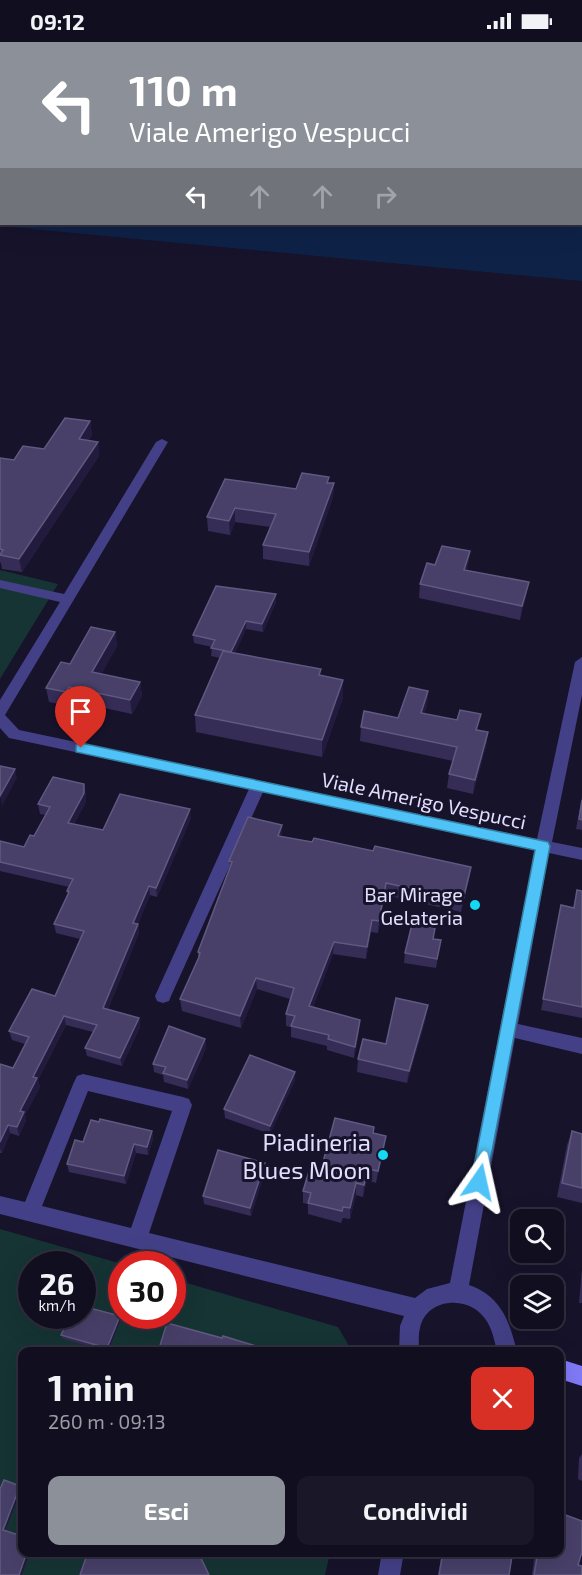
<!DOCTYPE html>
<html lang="it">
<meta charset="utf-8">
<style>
body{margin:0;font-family:"Exo 2",sans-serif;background:#1a1729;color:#f1f3f6;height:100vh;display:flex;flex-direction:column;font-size:22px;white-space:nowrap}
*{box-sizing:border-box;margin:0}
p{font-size:20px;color:#9c9ca5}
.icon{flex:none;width:33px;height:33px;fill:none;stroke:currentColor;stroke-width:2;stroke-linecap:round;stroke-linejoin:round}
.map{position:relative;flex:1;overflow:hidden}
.panel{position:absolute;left:18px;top:1305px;width:546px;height:210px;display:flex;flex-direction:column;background:#110e20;border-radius:12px;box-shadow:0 6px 24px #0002,0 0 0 2px #302e3e}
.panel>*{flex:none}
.guide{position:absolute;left:0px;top:0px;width:582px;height:183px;box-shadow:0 6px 24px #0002,0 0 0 2px #302e3e;background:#8c9099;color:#fff;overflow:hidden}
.controls{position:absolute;left:510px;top:1167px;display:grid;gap:12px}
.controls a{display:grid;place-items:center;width:54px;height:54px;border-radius:12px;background:#110e20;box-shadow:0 6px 24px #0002,0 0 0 2px #302e3e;font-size:30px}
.speed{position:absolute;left:18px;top:1209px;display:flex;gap:12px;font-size:30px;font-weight:700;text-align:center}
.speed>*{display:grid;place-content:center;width:78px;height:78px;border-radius:50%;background:#110e20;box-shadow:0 6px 24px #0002,0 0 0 2px #302e3e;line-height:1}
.speed small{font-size:15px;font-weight:400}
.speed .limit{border:9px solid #d22;background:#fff;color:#111}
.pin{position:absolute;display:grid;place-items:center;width:51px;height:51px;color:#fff;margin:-62px -26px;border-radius:50% 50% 50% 0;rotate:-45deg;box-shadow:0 0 6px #0007}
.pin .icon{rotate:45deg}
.me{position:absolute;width:66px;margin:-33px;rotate:11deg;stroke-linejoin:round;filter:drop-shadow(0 0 4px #0008)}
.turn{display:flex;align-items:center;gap:21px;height:126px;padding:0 30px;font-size:27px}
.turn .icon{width:78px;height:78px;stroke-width:2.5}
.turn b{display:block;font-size:42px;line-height:51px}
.lanes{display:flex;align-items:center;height:57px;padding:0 30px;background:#0003;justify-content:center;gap:30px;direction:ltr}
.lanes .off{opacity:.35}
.round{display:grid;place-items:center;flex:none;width:63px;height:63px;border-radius:12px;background:#1a1729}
.headline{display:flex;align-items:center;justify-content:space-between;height:102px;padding:0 30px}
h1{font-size:36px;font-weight:700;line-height:45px}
.primary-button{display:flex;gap:12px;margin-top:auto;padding:12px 30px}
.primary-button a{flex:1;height:69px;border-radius:12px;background:#8c9099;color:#fff;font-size:24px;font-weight:700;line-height:69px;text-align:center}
.primary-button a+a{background:#1a1729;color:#f1f3f6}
.status{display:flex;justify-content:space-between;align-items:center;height:42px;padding:0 30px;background:#110e20;direction:ltr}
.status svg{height:16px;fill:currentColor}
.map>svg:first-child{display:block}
.green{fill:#163434;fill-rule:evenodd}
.water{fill:#0e2248;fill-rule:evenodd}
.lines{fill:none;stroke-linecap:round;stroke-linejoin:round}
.street{fill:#444087;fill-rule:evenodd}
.secondary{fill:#807af8;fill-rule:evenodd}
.wall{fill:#362d57}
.shaded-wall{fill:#221b3e}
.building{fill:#484069;stroke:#605980;stroke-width:1.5}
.route{fill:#4fc3f7;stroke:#337fa1;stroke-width:1.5}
.poi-dot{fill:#15d9f3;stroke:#17132b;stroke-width:2}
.labels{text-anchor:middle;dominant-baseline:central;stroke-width:6;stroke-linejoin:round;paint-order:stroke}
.street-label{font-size:20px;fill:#e2defd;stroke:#17132b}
.poi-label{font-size:20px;fill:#e2defd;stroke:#17132b;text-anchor:end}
.near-poi-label{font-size:24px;fill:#e2defd;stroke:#17132b;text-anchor:end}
</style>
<div class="status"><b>09:12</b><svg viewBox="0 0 49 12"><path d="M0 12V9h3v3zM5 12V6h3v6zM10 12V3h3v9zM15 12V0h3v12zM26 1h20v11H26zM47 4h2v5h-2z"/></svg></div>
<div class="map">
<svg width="582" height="1533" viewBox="0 0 582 1533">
<rect width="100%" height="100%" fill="#17132b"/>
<g class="green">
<path d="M 0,528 L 58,542 L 0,637 Z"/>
<path d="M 0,1187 L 122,1222 L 122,1274 L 172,1274 L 173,1237 L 338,1285 L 352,1309 L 22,1310 L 22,1510 L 330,1511 L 325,1533 L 0,1533 ZM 32,1222 L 82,1222 L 82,1274 L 32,1274 Z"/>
</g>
<path class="water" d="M 0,0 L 582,0 L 582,239 L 0,184 ZM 2,2 L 580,2 L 580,182 L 2,182 Z"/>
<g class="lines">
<g class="street">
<path d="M 162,397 L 168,400 L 5,673 L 19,688 L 537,797 L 575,620 L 582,615 L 582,653 L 552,800 L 582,806 L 582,818 L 549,811 L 518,982 L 582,996 L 582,1012 L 515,996 L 469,1243 C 501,1254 510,1280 517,1310 L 497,1310 C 494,1296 491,1281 480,1271 C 462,1254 426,1258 420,1286 C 418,1293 419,1302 419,1310 L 399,1310 L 400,1284 L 404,1274 L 0,1172 L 0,1154 L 25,1160 L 74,1040 L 77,1034 L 83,1032 L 183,1055 L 189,1057 L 192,1063 L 149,1191 L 415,1256 L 427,1247 L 450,1241 L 535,808 L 263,750 L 171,954 L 169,959 L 163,961 L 157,959 L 155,954 L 249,747 L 14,697 L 9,696 L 0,686 L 0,658 L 60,560 L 0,546 L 0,538 L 64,552 L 156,400 ZM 88,1049 L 172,1069 L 131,1186 L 42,1164 Z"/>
<path d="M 382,1510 L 404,1510 L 400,1533 L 378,1533 Z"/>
</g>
<path class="secondary" d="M 560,1317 L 582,1324 L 582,1344 L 560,1337 Z"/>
</g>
<g class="wall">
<path d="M 90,379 L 92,393 L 88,399 L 98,400 L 99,414 L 22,530 L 2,527 L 1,521 L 0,520 L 0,416 L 14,418 L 44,407 Z"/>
<path d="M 329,441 L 334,441 L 333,455 L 309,524 L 263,517 L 263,503 L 270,485 L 235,480 L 230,493 L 208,489 L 207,475 L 296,447 Z"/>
<path d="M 470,509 L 467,528 L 526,554 L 520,578 L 419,556 L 420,542 L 435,523 Z"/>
<path d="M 276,560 L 263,590 L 246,587 L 235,611 L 321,633 L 343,638 L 343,655 L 322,715 L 196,690 L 195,673 L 220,616 L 211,614 L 212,605 L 194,601 L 193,593 Z"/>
<path d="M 115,590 L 117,604 L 101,632 L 140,640 L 142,654 L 132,672 L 72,659 L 69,664 L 49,660 L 46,646 L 70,622 Z"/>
<path d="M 428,649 L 427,663 L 424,672 L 488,690 L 486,704 L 473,752 L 447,746 L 449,732 L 453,719 L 360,699 L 361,685 L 398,676 Z"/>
<path d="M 86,752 L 86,760 L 74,782 L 103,788 L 191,776 L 157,855 L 150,853 L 138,882 L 139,891 L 108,967 L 139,976 L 140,985 L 122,1024 L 87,1014 L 85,1006 L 93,990 L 66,983 L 38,1038 L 40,1045 L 25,1073 L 26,1078 L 19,1094 L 10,1091 L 2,1111 L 0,1111 L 0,1022 L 13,1026 L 25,1002 L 12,998 L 9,989 L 55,954 L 80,897 L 56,891 L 54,882 L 68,853 L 67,849 L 69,845 L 0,829 L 0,799 L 24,805 L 34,794 L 46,773 L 40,772 L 38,762 Z"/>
<path d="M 582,754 L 582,788 L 576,787 Z"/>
<path d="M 282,783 L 282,794 L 312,800 L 471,825 L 469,837 L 461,870 L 385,853 L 378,891 L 371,890 L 366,917 L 333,912 L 313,965 L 359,989 L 354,1016 L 327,1008 L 327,1004 L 291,995 L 291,985 L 286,984 L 286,972 L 290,957 L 257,947 L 241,986 L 182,969 L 180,957 L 198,918 L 198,910 L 230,825 L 229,819 Z"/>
<path d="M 577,848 L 582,849 L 582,976 L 541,968 L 561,863 L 573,866 Z"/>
<path d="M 434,897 L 441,898 L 436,926 L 404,921 L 405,911 Z"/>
<path d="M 426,976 L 407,1041 L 357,1030 L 358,1017 L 386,1002 Z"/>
<path d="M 205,997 L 206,1006 L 188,1047 L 164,1040 L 163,1033 L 154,1030 L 153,1022 Z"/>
<path d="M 295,1038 L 270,1092 L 225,1076 L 224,1067 Z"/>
<path d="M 374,1085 L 374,1091 L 386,1094 L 384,1106 L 376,1141 L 367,1138 L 363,1155 L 356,1153 L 350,1177 L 343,1176 L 341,1181 L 308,1172 L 308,1162 L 303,1161 L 303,1149 L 320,1131 Z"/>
<path d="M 152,1089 L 153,1097 L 148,1113 L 136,1111 L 126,1142 L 69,1130 L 67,1122 L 83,1100 Z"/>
<path d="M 572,1089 L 582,1092 L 582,1161 L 557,1155 L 567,1103 Z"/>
<path d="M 265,1129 L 251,1174 L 204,1162 L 203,1154 Z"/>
<path d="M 582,1227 L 582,1261 L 579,1261 Z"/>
<path d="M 121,1277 L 108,1309 L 63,1297 L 61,1293 Z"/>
<path d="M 222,1296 L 276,1310 L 158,1310 Z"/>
<path d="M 582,1412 L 582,1439 L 578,1437 L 579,1416 Z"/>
<path d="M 442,1510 L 499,1510 L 509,1533 L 438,1533 Z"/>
<path d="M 535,1510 L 560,1510 L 582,1533 L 532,1533 Z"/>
</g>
<g class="shaded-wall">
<path d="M 90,379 L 92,393 L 81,411 L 79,397 Z"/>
<path d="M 98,400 L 99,414 L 22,530 L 19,517 Z"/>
<path d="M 334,441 L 333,455 L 309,524 L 309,510 Z"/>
<path d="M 235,466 L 235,480 L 230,493 L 229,479 Z"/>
<path d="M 470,509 L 468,523 L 462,542 L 464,528 Z"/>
<path d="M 529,540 L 526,554 L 520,578 L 522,564 Z"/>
<path d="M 276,552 L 276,560 L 263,590 L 262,582 Z"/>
<path d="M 246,579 L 246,587 L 232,618 L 231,610 Z"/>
<path d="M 115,590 L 117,604 L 95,644 L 92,630 Z"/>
<path d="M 343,638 L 343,655 L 322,715 L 322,698 Z"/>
<path d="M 140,640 L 142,654 L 132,672 L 130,658 Z"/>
<path d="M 69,645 L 72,659 L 69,664 L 66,650 Z"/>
<path d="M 428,649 L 427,663 L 420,685 L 421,671 Z"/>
<path d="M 488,690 L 486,704 L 473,752 L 475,738 Z"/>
<path d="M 15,727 L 17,736 L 2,764 L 0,754 Z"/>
<path d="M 84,742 L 86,752 L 86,760 L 70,790 L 68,781 Z"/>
<path d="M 190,767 L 191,776 L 157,855 L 156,846 Z"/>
<path d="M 282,783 L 282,795 L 278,794 Z"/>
<path d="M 471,825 L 469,837 L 461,870 L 463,858 Z"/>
<path d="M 386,841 L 385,853 L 378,891 L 379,879 Z"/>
<path d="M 149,844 L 150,853 L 135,890 L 133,881 Z"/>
<path d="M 372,878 L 371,890 L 366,917 L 367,905 Z"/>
<path d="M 138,882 L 139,891 L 105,974 L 103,966 Z"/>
<path d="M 334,900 L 333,912 L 309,975 L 309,964 Z"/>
<path d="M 256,936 L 257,947 L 241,986 L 240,974 Z"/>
<path d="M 428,963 L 426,976 L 407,1041 L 409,1029 Z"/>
<path d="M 64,974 L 66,983 L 38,1038 L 40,1045 L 25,1073 L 26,1078 L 19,1094 L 17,1085 L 20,1069 L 33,1035 Z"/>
<path d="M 139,976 L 140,985 L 122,1024 L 120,1016 Z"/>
<path d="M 360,978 L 359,989 L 354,1016 L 355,1005 Z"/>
<path d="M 205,997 L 206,1006 L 188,1047 L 187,1038 Z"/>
<path d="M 295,1030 L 295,1038 L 270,1092 L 270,1084 Z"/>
<path d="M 8,1083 L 10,1091 L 2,1111 L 0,1107 L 0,1100 Z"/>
<path d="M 152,1089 L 153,1097 L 148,1113 L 147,1105 Z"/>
<path d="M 386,1094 L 384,1106 L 376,1141 L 378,1129 Z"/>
<path d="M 134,1102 L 136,1111 L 126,1142 L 124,1134 Z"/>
<path d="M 265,1121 L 265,1129 L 251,1174 L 250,1166 Z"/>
<path d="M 368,1127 L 367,1138 L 363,1155 L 364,1143 Z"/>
<path d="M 356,1141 L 356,1153 L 350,1177 L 350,1166 Z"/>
<path d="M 120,1274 L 121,1277 L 108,1309 L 107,1306 Z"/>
<path d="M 20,1444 L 22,1447 L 4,1491 L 3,1488 Z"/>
<path d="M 27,1510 L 30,1510 L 22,1533 L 19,1533 Z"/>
<path d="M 197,1510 L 206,1510 L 198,1517 Z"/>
</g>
<g class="building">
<path d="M 65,376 L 90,379 L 79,397 L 98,400 L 19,517 L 0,513 L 3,508 L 0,507 L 0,416 L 14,418 L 23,404 L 44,407 Z"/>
<path d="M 302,431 L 329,435 L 327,441 L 334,441 L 309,510 L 263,503 L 276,472 L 235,466 L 229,479 L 207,475 L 225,437 L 296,447 Z"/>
<path d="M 442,504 L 470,509 L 464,528 L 529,540 L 522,564 L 420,542 L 427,521 L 435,523 Z"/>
<path d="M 216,544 L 276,552 L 262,582 L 246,579 L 231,610 L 211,606 L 215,598 L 193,593 Z"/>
<path d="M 91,585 L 115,590 L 92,630 L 140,640 L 130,658 L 69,645 L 66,650 L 46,646 L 61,620 L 70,622 Z"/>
<path d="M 223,609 L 321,627 L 319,633 L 343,638 L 322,698 L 195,673 Z"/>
<path d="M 409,645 L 428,649 L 421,671 L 457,678 L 460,668 L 481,672 L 476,688 L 488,690 L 475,738 L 449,732 L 457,705 L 361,685 L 364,669 L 398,676 Z"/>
<path d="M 0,724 L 15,727 L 0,754 Z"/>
<path d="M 53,735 L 84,742 L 84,751 L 68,781 L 103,788 L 120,752 L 190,767 L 156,846 L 149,844 L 133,881 L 138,882 L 103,966 L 139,976 L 120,1016 L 85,1006 L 97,983 L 64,974 L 33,1035 L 37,1036 L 20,1069 L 24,1070 L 17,1085 L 8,1083 L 0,1100 L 0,1022 L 13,1026 L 29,995 L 9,989 L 32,947 L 55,954 L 84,889 L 54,882 L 69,850 L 67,849 L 73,837 L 0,820 L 0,799 L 24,805 L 30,793 L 34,794 L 50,765 L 38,762 Z"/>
<path d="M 582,758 L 582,778 L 579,777 Z"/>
<path d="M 248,775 L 282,783 L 278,794 L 312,800 L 314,796 L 373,809 L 375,804 L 471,825 L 463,858 L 386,841 L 379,879 L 372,878 L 367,905 L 334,900 L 309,964 L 360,978 L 355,1005 L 328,997 L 329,993 L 291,984 L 295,974 L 286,972 L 294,946 L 256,936 L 240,974 L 180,957 L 199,915 L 200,911 L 198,910 L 232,820 L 229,819 Z"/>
<path d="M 577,848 L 582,849 L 582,965 L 543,957 L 561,863 L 574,866 Z"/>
<path d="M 412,882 L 435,886 L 433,897 L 441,898 L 437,917 L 405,911 Z"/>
<path d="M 396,956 L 428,963 L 409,1029 L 358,1017 L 363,997 L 386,1002 Z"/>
<path d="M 169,984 L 205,997 L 187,1038 L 163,1031 L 166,1025 L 153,1022 Z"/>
<path d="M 250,1013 L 295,1030 L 270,1084 L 224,1067 Z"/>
<path d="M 335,1076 L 374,1085 L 373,1091 L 386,1094 L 378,1129 L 368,1127 L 364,1143 L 356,1141 L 350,1166 L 343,1165 L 342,1169 L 308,1161 L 311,1151 L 303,1149 L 309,1129 L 320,1131 Z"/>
<path d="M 100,1077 L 152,1089 L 147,1105 L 134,1102 L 124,1134 L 67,1122 L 75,1098 L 83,1100 L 91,1078 L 99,1080 Z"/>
<path d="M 572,1089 L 582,1092 L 582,1146 L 562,1141 Z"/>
<path d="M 218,1108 L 265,1121 L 250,1166 L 203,1154 Z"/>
<path d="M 82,1264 L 120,1274 L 107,1306 L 61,1293 L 70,1274 L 82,1274 Z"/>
<path d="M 167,1281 L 222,1296 L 223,1294 L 276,1310 L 195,1310 L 179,1305 L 178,1310 L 158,1310 Z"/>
<path d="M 4,1438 L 20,1444 L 3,1488 L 22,1494 L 22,1510 L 27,1510 L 19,1533 L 0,1533 L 0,1447 Z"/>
<path d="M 560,1471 L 582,1479 L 582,1510 L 578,1523 L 582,1524 L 582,1533 L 534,1533 L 538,1510 L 560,1510 Z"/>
<path d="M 88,1510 L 198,1510 L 209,1533 L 80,1533 Z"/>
<path d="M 443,1510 L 499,1510 L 512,1514 L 509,1533 L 439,1533 Z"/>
</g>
<path class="route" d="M 81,701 L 548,800 L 550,804 L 485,1146 L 479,1148 L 473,1146 L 471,1140 L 535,808 L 76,710 L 76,703 Z"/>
<g class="poi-dot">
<circle cx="475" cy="863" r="6"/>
<circle cx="383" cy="1113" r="6"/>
</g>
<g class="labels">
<g class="street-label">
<text transform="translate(424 758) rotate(12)">Viale Amerigo Vespucci</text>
</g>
<g class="poi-label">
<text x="463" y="852">Bar Mirage<tspan x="463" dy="23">Gelateria</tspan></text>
</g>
<g class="near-poi-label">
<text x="371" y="1099">Piadineria<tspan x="371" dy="28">Blues Moon</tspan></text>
</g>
</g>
</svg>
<div class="controls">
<a><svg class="icon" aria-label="search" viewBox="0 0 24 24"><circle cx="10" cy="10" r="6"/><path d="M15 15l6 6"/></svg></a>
<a><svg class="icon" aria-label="layers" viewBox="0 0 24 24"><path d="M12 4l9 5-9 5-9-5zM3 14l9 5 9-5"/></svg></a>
</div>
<div class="speed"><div>26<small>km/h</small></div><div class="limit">30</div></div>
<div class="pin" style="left:81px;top:706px;background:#d93025"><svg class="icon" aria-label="arrive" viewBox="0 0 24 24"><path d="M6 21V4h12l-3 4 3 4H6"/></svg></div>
<svg class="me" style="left:479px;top:1140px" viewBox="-20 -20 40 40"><path d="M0-17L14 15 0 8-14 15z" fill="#4fc3f7" stroke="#fff" stroke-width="4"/></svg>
<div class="guide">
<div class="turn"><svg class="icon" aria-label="left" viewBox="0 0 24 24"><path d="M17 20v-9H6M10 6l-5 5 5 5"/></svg><div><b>110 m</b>Viale Amerigo Vespucci</div></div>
<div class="lanes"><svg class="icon" aria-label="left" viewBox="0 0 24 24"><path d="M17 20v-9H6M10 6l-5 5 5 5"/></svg><svg class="icon off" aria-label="ahead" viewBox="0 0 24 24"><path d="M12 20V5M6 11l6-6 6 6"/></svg><svg class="icon off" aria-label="ahead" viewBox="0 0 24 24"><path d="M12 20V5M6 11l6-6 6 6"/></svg><svg class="icon off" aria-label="right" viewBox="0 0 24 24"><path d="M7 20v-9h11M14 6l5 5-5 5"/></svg></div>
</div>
<section class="panel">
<div class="headline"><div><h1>1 min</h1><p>260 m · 09:13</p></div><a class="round" style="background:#d93025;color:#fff"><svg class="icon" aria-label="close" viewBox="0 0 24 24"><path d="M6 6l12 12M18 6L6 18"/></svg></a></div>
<div class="primary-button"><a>Esci</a><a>Condividi</a></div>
</section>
</div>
